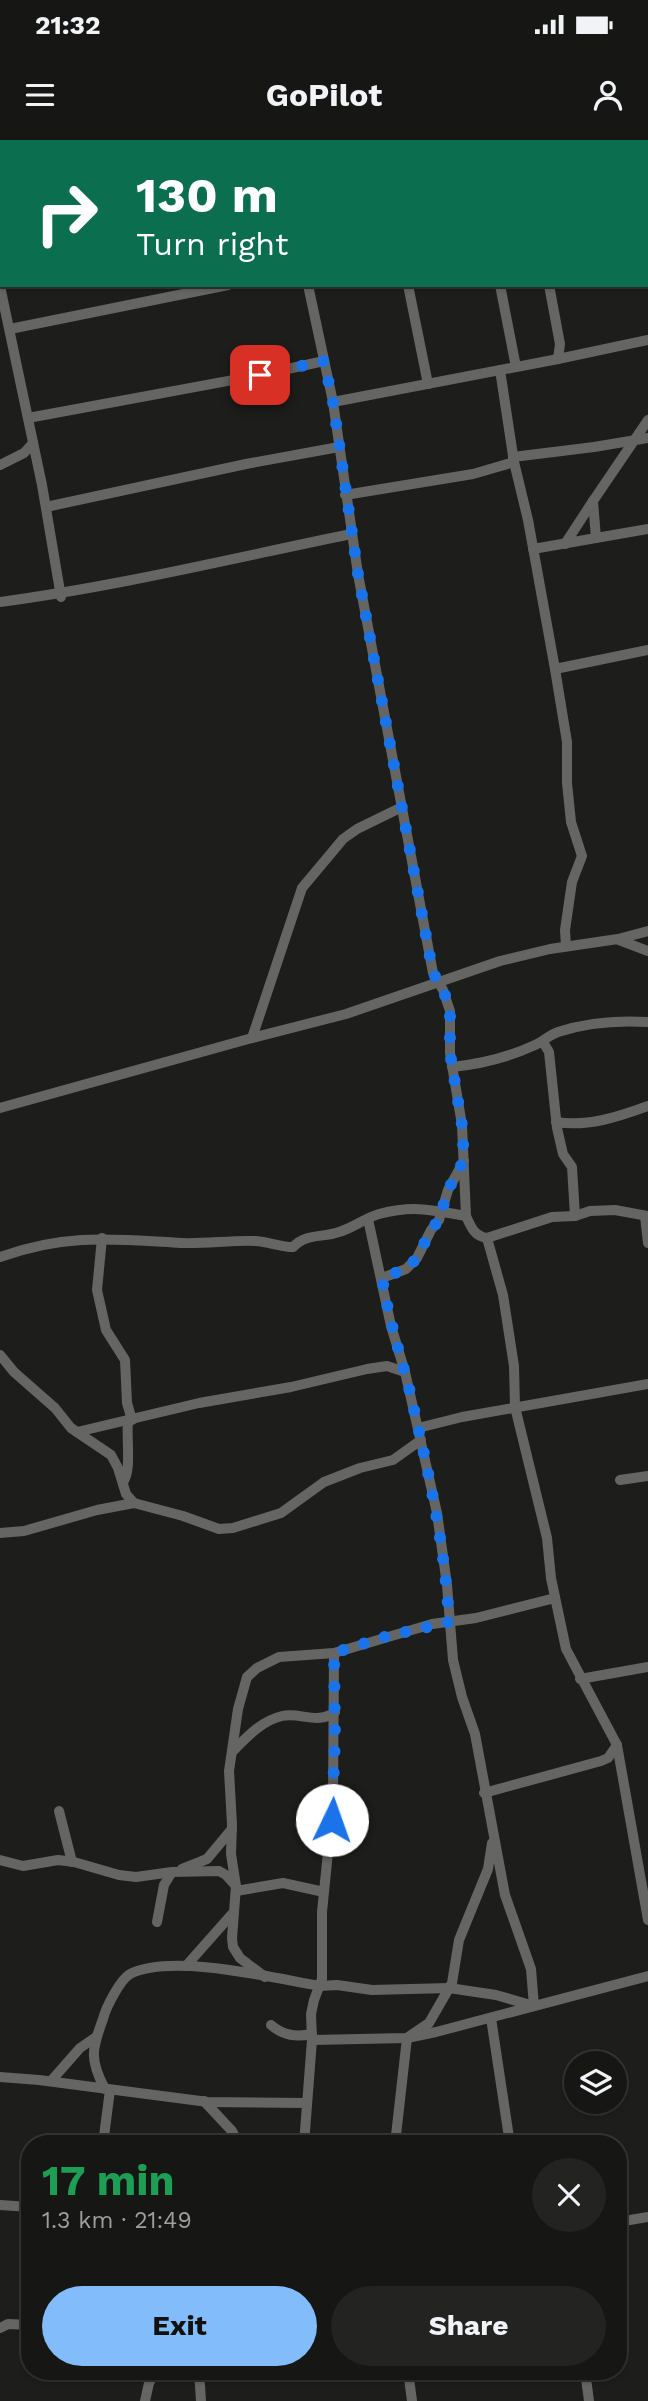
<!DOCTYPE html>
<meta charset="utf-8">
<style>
body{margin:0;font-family:"Work Sans",sans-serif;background:#232322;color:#f1f3f6;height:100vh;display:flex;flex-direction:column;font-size:26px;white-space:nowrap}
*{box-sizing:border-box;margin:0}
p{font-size:23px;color:#9e9fa0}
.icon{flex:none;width:38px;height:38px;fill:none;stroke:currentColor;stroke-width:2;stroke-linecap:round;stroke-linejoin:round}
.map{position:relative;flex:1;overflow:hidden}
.sheet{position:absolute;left:21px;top:1995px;width:606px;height:245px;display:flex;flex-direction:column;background:#161614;border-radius:28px;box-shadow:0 2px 5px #0004,0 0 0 2px #353534}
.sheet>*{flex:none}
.banner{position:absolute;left:0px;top:0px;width:649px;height:147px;box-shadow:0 2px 5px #0004,0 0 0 2px #353534;background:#0b6e4f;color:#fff;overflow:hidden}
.tools{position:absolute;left:564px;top:1911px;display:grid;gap:14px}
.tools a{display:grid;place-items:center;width:63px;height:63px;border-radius:50%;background:#161614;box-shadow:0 2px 5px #0004,0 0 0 2px #353534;font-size:35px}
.pin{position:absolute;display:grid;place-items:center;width:60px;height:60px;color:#fff;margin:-30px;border-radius:14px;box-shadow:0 4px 10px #0006}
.me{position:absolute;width:77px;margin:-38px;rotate:3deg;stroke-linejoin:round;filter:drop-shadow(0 0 5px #0008)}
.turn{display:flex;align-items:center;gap:24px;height:147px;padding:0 21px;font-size:32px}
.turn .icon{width:91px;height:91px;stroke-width:2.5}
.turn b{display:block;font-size:49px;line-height:60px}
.round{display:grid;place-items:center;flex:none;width:74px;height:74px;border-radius:37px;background:#232322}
.headline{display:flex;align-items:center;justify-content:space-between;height:119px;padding:0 21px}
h1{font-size:42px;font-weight:700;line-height:52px;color:#1e9e55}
.primary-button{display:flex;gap:14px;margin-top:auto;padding:14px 21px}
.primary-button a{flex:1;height:80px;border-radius:42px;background:#82bcfa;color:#111;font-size:28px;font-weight:700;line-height:80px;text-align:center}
.primary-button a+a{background:#232322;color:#f1f3f6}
.status{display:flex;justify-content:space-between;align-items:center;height:49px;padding:0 35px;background:#161614;direction:ltr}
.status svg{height:19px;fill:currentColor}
header{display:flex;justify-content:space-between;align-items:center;height:91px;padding:0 21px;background:#161614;font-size:32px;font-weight:700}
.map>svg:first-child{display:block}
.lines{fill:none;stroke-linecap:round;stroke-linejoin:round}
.minor{stroke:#656563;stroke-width:10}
.route{stroke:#1a73e8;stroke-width:12;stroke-dasharray:0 21.6}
</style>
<div class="status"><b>21:32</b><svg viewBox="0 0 49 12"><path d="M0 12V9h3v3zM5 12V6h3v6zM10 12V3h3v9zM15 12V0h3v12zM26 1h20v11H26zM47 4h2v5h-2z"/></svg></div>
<header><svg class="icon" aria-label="menu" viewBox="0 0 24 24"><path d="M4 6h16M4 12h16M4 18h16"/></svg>GoPilot<svg class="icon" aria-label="person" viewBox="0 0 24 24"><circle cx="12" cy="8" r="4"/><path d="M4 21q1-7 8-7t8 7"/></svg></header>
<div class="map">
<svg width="648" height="2261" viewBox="0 0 648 2261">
<rect width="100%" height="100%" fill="#1d1e1b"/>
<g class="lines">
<g class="minor">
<path d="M 279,0 L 279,2"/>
<path d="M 523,0 L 523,2"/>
<path d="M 27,2 L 35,0"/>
<path d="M 0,7 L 2,7"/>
<path d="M 648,104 L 648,103"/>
<path d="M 0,105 L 2,104"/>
<path d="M 308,145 L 333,262 L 358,434 L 433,833 L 443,850 L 450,871 L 450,913 L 462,985 L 466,1076 C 471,1087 474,1096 487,1098 L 552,1077 L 575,1076 L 590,1071 L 615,1070 L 648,1076"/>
<path d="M 408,145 L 428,244"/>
<path d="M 500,145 L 516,227"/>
<path d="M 549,145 L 560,204 L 558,219"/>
<path d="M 0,146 L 42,345 L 61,457"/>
<path d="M 10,189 L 228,145"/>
<path d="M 500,230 L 514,322 L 528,380 L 555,529 L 567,602 L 567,643 L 571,682 L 582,716 L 572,742 L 565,790 L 566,806"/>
<path d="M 333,262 L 558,219 L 648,200"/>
<path d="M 28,278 L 260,235 L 324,221"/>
<path d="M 513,317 L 594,307 L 648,298"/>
<path d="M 0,325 L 24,313 L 33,303"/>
<path d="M 345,355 L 473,334 L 514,322"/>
<path d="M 46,367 L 246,324 L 339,307"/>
<path d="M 596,398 L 593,361 L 648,280"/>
<path d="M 565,404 L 593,361"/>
<path d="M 533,409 L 648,389"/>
<path d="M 0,462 C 119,446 234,418 351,394"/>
<path d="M 555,529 L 648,510"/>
<path d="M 619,800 L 648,811"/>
<path d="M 252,898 L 302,748 L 343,699 L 357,689 L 402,667"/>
<path d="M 543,902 L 549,912 L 557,988 L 563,1014 L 572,1027 L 575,1076"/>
<path d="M 452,927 C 482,924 507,918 535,905 C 543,902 549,895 558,892 C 588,882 616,880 648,882"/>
<path d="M 0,968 L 252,898 L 346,874 L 500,821 L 550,809 L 618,799 L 648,791"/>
<path d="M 556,982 C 588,987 618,977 648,966"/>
<path d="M 645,1076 L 648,1103"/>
<path d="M 102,1098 L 97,1150 L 106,1190 L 125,1220 L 127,1263 L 132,1280"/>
<path d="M 487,1098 L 503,1155 L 514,1226 L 515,1267 L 547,1398 L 551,1438 L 566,1509 L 617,1605 L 648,1780"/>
<path d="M 0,1117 C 66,1093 113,1099 181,1103 C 206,1104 231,1100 256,1101 C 269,1102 281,1107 293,1107 C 306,1093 322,1098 339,1092 C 353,1088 365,1078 379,1074 C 414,1065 432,1070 466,1076"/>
<path d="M 382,1138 L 406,1129 L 417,1118 L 431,1090 L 439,1080 L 448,1050 L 464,1021"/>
<path d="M 0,1215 L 14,1232 L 55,1268 L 71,1288 L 111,1315 L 118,1328 L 126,1354 L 134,1363 L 183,1376 L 219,1389 L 233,1388 L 281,1373 L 324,1342 L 360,1328 L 393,1320 L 421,1300"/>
<path d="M 418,1288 L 462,1277 L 648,1244"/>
<path d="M 77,1292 L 199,1263 L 291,1247 L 367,1229 L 387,1226 L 405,1232"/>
<path d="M 620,1340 L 648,1336"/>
<path d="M 123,1342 C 132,1331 126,1298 128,1281"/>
<path d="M 0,1393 L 24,1391 L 97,1370 L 134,1363"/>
<path d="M 580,1539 L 648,1527"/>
<path d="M 233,1611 C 247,1597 261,1581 282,1576 C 300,1572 318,1585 335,1572"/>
<path d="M 484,1653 L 601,1621 L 608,1618 L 617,1605"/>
<path d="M 59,1671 L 72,1722"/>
<path d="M 0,1720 L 23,1726 L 58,1720 L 74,1722 L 119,1735 L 136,1737 L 172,1732 L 219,1731 L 226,1735 L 235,1745"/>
<path d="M 182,1729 L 207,1719 L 232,1689"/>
<path d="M 236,1751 L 283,1743 L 324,1752"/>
<path d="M 157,1782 L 164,1745 L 172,1732"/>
<path d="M 186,1826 L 232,1774"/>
<path d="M 265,1837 L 240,1818 L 233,1807 L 232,1798 L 236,1746 L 231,1714 L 232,1684 L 229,1631 L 238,1569 L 247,1537 L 257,1528 L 279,1517 L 334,1513 L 432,1484 L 476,1478 L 555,1458"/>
<path d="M 491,1878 L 510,2004"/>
<path d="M 271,1885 C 284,1896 296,1897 312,1894"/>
<path d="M 312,1900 L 407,1898 L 436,1892 L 648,1836"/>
<path d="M 0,1937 L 39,1940 L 208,1962 L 307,1963"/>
<path d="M 51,1941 L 80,1908 L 96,1897"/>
<path d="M 105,1949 C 89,1919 92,1909 103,1879 C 106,1867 120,1840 130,1834 C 172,1813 273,1838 320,1846 L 337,1845 L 372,1850 L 449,1848 L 496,1855 L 534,1866 L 531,1829 L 505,1755 L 475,1594 L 462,1557 L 453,1520 L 447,1445 L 437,1373 L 405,1232 L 391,1186 L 368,1079"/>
<path d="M 204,1961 L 232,1991 L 239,2004"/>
<path d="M 103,2004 L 110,1950"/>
<path d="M 304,2004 L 312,1900 L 311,1874 L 314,1860 L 322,1839 L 322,1772 L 333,1662 L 334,1513"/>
<path d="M 395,2004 L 407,1898 L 429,1883 L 452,1843 L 459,1800 L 488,1729 L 492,1703"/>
<path d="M 0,2065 L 30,2067"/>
<path d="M 618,2082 L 648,2077"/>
<path d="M 0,2188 L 8,2184 L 30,2185"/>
<path d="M 199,2231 L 201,2261"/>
<path d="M 408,2231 L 412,2261"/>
<path d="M 585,2231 L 589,2261"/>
<path d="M 145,2261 L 149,2243 L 156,2231"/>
</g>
</g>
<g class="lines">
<path class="route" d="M 260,235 L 324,221 L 333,262 L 358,434 L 433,833 L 443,849 L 450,871 L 450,913 L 462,985 L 464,1020 L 448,1050 L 439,1080 L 431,1090 L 417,1118 L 406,1129 L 382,1138 C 388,1175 399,1211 409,1248 C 427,1325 445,1403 449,1482 L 388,1496 L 334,1513 L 335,1597 L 332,1680"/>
</g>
</svg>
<div class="tools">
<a><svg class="icon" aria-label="layers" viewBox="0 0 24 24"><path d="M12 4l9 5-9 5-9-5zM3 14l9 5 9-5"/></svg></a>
</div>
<div class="pin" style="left:260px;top:235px;background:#d93025"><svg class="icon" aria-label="arrive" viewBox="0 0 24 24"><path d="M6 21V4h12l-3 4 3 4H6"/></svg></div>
<svg class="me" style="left:332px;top:1680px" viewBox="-20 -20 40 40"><circle r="19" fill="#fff"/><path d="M0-13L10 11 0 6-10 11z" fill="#1a73e8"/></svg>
<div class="banner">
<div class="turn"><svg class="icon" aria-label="right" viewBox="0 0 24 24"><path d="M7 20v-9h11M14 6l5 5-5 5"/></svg><div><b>130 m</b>Turn right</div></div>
</div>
<section class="sheet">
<div class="headline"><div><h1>17 min</h1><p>1.3 km · 21:49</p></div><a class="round"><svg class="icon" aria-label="close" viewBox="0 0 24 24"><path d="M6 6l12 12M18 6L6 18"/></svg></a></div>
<div class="primary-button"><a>Exit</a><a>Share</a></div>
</section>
</div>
